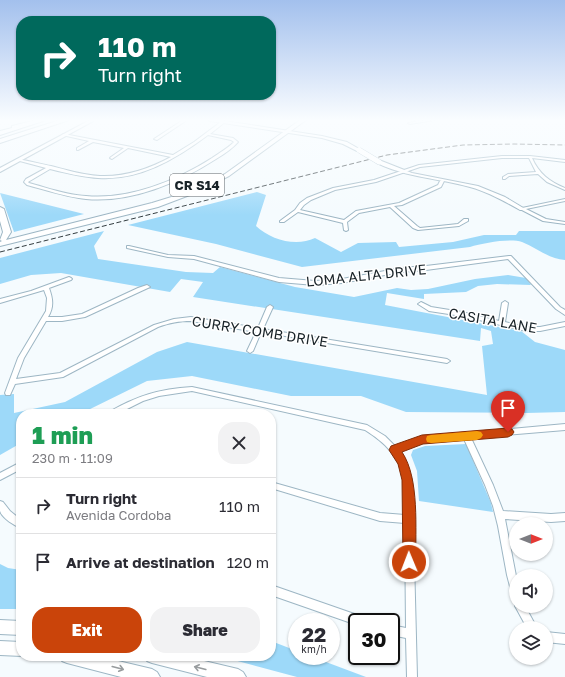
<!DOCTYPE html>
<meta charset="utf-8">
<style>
body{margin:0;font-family:"Golos Text",sans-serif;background:#f2f2f3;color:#2b2b33;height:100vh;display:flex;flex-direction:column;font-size:15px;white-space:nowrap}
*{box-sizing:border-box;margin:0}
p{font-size:13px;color:#7c7c81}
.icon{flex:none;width:22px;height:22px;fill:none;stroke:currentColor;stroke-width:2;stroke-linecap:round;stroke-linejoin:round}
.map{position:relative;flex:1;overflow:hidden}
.panel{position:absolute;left:16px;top:409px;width:260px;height:252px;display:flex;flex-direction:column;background:#fff;border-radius:16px;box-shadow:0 1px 3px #0004}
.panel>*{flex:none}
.top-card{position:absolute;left:16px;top:16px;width:260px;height:84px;border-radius:16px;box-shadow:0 1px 3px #0004;background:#00695c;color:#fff;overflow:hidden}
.needle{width:26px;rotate:90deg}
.fabs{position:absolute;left:509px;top:517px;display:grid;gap:8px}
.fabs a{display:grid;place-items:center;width:44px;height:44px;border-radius:50%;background:#fff;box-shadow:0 1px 3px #0004;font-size:20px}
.speed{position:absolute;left:288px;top:613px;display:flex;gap:8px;font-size:20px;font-weight:700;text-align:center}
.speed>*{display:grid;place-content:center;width:52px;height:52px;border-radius:50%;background:#fff;box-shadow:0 1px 3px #0004;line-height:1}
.speed small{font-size:10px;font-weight:400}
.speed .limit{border:2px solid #111;border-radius:6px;background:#fff;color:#111}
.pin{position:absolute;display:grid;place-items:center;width:34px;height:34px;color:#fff;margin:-41px -17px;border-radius:50% 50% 50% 0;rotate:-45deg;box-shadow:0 0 4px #0007}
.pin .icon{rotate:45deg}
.me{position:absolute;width:44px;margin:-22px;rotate:359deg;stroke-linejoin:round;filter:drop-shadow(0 0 3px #0008)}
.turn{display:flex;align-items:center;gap:14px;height:84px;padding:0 16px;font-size:18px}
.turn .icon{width:52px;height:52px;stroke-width:2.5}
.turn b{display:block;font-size:28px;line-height:34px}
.round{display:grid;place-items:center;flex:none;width:42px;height:42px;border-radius:16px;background:#f2f2f3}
.headline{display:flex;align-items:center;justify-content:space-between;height:68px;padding:0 16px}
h1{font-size:24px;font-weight:800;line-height:30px;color:#1e9e55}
.cta{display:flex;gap:8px;margin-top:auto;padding:8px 16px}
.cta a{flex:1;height:46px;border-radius:16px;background:#ca440a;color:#fff;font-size:16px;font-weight:800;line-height:46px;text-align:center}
.cta a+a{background:#f2f2f3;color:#2b2b33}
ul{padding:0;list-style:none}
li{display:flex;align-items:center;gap:12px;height:56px;padding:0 16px;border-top:1px solid #e1e1e2}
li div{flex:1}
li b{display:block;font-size:15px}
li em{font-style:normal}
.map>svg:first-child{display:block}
.green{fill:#9dd9f9}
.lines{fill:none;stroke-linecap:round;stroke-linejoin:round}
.minor-casing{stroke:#9db6c4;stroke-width:2}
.tertiary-casing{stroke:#9db6c4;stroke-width:2}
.secondary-casing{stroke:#9db6c4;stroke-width:2}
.primary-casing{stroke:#9db6c4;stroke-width:2}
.motorway-casing{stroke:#9db6c4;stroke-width:2}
.minor{fill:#fff;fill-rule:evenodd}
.tertiary{fill:#fff;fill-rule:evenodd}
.secondary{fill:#fff;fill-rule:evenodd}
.primary{fill:#fff;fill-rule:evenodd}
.motorway{fill:#fff;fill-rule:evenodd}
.rail{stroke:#323c40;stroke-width:1;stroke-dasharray:5 2.5;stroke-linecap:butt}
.tertiary-bridge-casing{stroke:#9db6c4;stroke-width:6;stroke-linecap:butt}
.tertiary-bridge{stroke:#fff;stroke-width:5}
.oneway{stroke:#989c9e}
.route{fill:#ca440a;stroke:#832c06}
.slow{fill:#f59e0b}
.labels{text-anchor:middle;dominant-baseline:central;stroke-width:3;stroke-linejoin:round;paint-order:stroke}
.shield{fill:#fff;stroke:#5e6568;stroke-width:1}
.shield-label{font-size:13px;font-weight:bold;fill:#192328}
.street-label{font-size:14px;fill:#192328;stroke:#fff}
</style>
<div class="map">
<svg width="565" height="677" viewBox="0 0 565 677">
<rect width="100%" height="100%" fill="#f5fbfe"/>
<g class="green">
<path d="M 257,192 L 266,195 L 256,226 C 271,240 296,247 315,238 L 341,252 L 358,243 L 396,242 L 399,247 L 453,242 L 484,235 L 516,235 L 519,231 L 565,231 L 565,260 C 549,259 537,248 522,242 C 510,238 483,243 470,247 L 302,267 L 216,244 L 128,225 Z"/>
<path d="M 0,193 L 84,214 L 14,232 Z"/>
<path d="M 104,231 L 94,246 L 98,259 L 186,272 L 213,273 L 220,267 L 295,287 L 354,297 L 397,288 L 411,290 L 428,289 L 475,279 L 508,275 L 526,278 L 531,285 L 497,284 L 478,286 L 466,292 L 424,294 L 424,299 L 387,293 L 385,305 L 521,331 L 535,342 L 565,350 L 565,412 L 526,413 L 406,412 L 361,396 L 291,396 L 192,376 L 147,381 L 80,414 L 21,414 L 21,443 L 0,455 L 0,395 L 14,394 L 14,413 L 65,402 L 157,352 L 187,342 L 487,395 L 482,346 L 493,344 L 491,331 L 481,328 L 480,341 L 193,297 L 203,282 L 181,279 L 170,292 L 61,273 L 31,275 L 0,284 L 0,258 Z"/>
<path d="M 466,444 L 491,503 L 493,512 L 419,501 L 417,471 L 411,455 L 413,450 L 425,446 Z"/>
<path d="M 0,564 L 8,568 L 21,570 L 21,609 L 0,609 Z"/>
<path d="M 271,641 L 297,651 L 297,656 L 310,656 L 366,677 L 297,677 L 219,656 L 271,656 Z"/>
</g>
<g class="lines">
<g class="minor-casing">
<g id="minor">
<path d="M 183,120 L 187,120 L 157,140 L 154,139 Z"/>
<path d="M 426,120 L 434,120 L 410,124 L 408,123 Z"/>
<path d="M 222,121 L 225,122 L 210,134 L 233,138 L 238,142 C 232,149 224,154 216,159 C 179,183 131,203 86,199 C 66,197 46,190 27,185 L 24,182 L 26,179 L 46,168 L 16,160 L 18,159 C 29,161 41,164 51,166 C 67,170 83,175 100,176 C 125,177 149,169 171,157 L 128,148 L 112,159 L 110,158 L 111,157 L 124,148 L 93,142 L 78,150 L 77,150 L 77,148 L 89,141 L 62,135 L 64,134 L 173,155 L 194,142 ZM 208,135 L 231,140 L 234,142 C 227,149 219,153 212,158 C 176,181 129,200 86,196 C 66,195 48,188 29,183 L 28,182 L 50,169 C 66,173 82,177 98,178 C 139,181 176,159 208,135 Z"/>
<path d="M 502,156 L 530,156 L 565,160 L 565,162 L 532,158 C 539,174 550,182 565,188 L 565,190 L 547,182 L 538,174 L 509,176 L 505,179 L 503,179 L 503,177 L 508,174 L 536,172 L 529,158 L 502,158 L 420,167 L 376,182 L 335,190 L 311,200 L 304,205 L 300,210 L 344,220 L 356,211 L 399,203 L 438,185 L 440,181 L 442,180 L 444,181 L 441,187 L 402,205 L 394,206 L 417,226 L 420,228 L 458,224 L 464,219 L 468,219 L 468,221 L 459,226 L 418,230 L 413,228 L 390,207 L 359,213 L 347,222 L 348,230 L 346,231 L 344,230 L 343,223 L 298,212 L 284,222 L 280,222 L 280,221 L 295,210 L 300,203 L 307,198 L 333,188 L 374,180 L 419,165 Z"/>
<path d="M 565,199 L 565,201 L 526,209 L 546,219 L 565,222 L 565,224 L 543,221 L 520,209 L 522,208 Z"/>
<path d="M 127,246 L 129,246 L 168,255 L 194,256 L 279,278 L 315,281 L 342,279 L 401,268 L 426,266 L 509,256 L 511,256 L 560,307 L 565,310 L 565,315 L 556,309 L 508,259 L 426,270 L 401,272 L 342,283 L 315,285 L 279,282 L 194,259 L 168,257 L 127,248 Z"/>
<path d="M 69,277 L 71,278 L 72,279 L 71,280 L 49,288 C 53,299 54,307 48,317 L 62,317 L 82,314 L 138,288 L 147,285 L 150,287 L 85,317 L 62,321 L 46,321 L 24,358 L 16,379 L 60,373 L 154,325 L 174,319 L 191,317 L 258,328 L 267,307 L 270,305 L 273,307 L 263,329 L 447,359 L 450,361 L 447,363 L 261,332 L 253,351 L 250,353 L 247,351 L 256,332 L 191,321 C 179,321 169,323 158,327 L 63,377 L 15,384 L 10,395 L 6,395 L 5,393 L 18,358 L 46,311 L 47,298 L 44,290 L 0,303 L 0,299 L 31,291 Z"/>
<path d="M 505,301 L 508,303 L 505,322 L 526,327 L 540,327 L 565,322 L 565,326 L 540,331 L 526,331 L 462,316 L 429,311 L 418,304 L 421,302 L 431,307 L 462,312 L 499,321 L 502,303 Z"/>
<path d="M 192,387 L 367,425 L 385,436 L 396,447 L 422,437 L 565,424 L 565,430 L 471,438 L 493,485 L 503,511 L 551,514 L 565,513 L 565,521 L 551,522 L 505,519 L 516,576 L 516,600 L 513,598 L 507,575 L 498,526 L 493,506 L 485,485 L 464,439 L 422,443 L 400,451 L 405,462 L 412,480 L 417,677 L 407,677 L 406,638 L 391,635 L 391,625 L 406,628 L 405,523 L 380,521 L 271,488 L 271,482 L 380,513 L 405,515 C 404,504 406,492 404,481 C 401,457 384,442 365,430 L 192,391 L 159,396 L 143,401 L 117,414 L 108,414 L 109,412 C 137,396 159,389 192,387 Z"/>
<path d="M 21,462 L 21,469 L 0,480 L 0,473 Z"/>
<path d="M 0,501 L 3,502 L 10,511 L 21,520 L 21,528 C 15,526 2,518 0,511 C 0,509 0,504 0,501 Z"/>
<path d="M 271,585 L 363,617 L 366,619 L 368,622 L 357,622 L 357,625 L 271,595 Z"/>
<path d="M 516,604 L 516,606 L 525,606 L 537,628 L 527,628 L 515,606 Z"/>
<path d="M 546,632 L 565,634 L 565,644 L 546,642 Z"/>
</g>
</g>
<g class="tertiary-casing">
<g id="tertiary">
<path d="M 90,120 L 95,120 L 0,172 L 0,168 Z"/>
<path d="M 208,120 L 218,120 L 322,136 L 347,142 L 361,150 L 357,151 L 343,144 L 322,138 L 210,121 Z"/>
<path d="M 379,160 L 412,173 L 478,186 L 505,197 L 525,209 L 524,210 L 520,210 C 504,201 488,192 470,187 C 438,178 408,178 377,163 L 377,161 Z"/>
</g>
</g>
<g class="secondary-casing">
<g id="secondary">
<path d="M 0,620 L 21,621 L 21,635 L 0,634 Z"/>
<path d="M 0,641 L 21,642 L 22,656 L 0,655 Z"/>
<path d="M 60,656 L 97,656 L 152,669 L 157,672 L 160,677 L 121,677 L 67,663 L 62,661 Z"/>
<path d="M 145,656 L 183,656 L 238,669 L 243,672 L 246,677 L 207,677 L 152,663 L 147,661 Z"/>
</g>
</g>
<g class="primary-casing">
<path id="primary" d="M 300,120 L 306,120 L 229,176 L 195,193 L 158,207 L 0,246 L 0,242 L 2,241 L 0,240 L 3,232 L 0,221 L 0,207 L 4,209 L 11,232 L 6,240 L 152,203 L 191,191 L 225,174 Z"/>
</g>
<g class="motorway-casing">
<g id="motorway">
<path d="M 36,120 L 46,120 L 0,135 L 0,131 L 12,128 L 12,126 Z"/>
<path d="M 60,120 L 69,120 L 0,143 L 0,139 Z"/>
</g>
</g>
<use href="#minor" class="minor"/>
<use href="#tertiary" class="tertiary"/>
<use href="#secondary" class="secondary"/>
<use href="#primary" class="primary"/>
<use href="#motorway" class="motorway"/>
<path class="rail" d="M 0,252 L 387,155 L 463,145 L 514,144 L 565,145"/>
<g class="tertiary-bridge-casing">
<path id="tertiary-bridge" d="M 359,150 L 379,162"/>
</g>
<use href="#tertiary-bridge" class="tertiary-bridge"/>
</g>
<defs><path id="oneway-shaft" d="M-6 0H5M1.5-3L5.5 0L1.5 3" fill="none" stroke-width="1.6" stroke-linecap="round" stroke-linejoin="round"/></defs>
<g class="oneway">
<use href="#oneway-shaft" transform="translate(118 668) rotate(15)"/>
<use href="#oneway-shaft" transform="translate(200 668) rotate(-166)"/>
</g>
<linearGradient id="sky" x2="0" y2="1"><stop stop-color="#a3c0ed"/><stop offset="0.56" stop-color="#fafdff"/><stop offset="1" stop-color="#fafdff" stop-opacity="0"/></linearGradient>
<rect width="565" height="215" fill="url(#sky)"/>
<path class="route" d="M 508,428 L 512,429 L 514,432 L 512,435 L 508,437 L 423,444 L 402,452 C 420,479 415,529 416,562 L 414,567 L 409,569 L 405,567 L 403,562 L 402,480 L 398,464 L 389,450 L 391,446 L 422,435 Z"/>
<path class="slow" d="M 477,431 L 481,432 L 483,435 L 481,438 L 477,440 L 431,443 L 427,442 L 426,439 L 427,436 L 431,435 Z"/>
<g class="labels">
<rect class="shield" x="170" y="174" width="54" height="22" rx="3"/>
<g class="shield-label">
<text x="197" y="185">CR S14</text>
</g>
<g class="street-label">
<text transform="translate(366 275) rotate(-6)">LOMA ALTA DRIVE</text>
<text transform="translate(493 320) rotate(10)">CASITA LANE</text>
<text transform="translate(260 331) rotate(9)">CURRY COMB DRIVE</text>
</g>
</g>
</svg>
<div class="fabs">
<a><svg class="needle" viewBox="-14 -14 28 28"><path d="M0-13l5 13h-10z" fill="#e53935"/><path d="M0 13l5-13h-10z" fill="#7c7c81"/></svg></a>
<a><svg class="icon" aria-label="sound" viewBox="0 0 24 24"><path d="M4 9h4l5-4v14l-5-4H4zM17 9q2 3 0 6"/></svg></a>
<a><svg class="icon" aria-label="layers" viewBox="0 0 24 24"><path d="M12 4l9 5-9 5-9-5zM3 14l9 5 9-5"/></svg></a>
</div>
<div class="speed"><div>22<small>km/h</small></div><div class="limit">30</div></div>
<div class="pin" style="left:508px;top:432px;background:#d93025"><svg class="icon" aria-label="arrive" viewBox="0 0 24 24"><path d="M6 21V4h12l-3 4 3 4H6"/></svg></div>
<svg class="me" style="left:409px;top:562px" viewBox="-20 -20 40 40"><circle r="17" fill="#ca440a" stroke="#fff" stroke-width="3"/><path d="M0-11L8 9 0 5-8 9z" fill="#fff"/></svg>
<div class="top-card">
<div class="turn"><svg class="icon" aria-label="right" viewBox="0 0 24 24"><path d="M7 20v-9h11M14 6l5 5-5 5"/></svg><div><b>110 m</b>Turn right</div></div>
</div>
<section class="panel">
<div class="headline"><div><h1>1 min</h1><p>230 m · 11:09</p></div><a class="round"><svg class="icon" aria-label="close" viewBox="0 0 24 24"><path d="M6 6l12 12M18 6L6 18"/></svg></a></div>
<ul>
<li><svg class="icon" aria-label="right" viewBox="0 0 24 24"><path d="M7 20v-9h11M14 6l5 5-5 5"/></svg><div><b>Turn right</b><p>Avenida Cordoba</p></div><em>110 m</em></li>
<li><svg class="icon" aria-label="arrive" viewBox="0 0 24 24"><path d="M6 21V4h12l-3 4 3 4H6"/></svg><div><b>Arrive at destination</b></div><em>120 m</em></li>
</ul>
<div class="cta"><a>Exit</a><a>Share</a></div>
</section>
</div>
